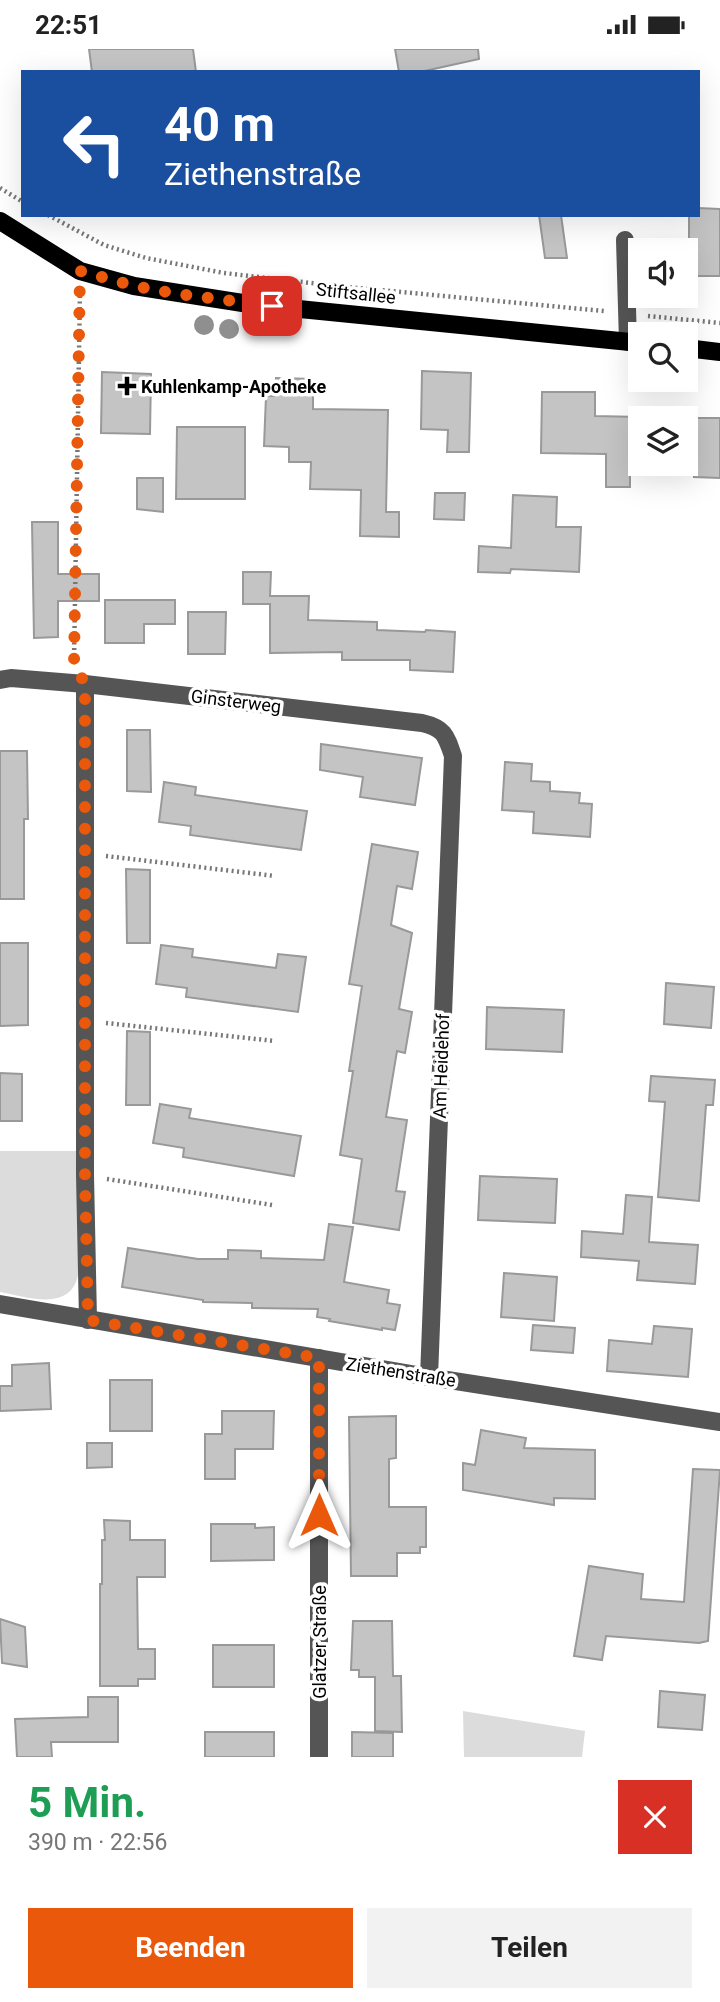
<!DOCTYPE html>
<html lang="de">
<meta charset="utf-8">
<style>
body{margin:0;font-family:Roboto,sans-serif;background:#f2f2f2;color:#222;height:100vh;display:flex;flex-direction:column;font-size:26px;white-space:nowrap}
*{box-sizing:border-box;margin:0}
p{font-size:23px;color:#767676}
.icon{flex:none;width:38px;height:38px;fill:none;stroke:currentColor;stroke-width:2;stroke-linecap:round;stroke-linejoin:round}
.map{position:relative;height:1708px;overflow:hidden}
.sheet{display:flex;flex-direction:column;background:#fff;flex:1}
.sheet>*{flex:none}
.banner{position:absolute;left:21px;top:21px;width:679px;height:147px;border-radius:0px;box-shadow:0 7px 28px #0002;background:#1a4fa0;color:#fff;overflow:hidden}
.controls{position:absolute;left:628px;top:189px;display:grid;gap:14px}
.controls a{display:grid;place-items:center;width:70px;height:70px;border-radius:0px;background:#fff;box-shadow:0 7px 28px #0002;font-size:35px}
.pin{position:absolute;display:grid;place-items:center;width:60px;height:60px;color:#fff;margin:-30px;border-radius:14px;box-shadow:0 4px 10px #0006}
.me{position:absolute;width:77px;margin:-38px;rotate:0deg;stroke-linejoin:round;filter:drop-shadow(0 0 5px #0008)}
.turn{display:flex;align-items:center;gap:24px;height:147px;padding:0 28px;font-size:32px}
.turn .icon{width:91px;height:91px;stroke-width:2.5}
.turn b{display:block;font-size:49px;line-height:60px}
.round{display:grid;place-items:center;flex:none;width:74px;height:74px;border-radius:0px;background:#f2f2f2}
.head{display:flex;align-items:center;justify-content:space-between;height:119px;padding:0 28px}
h1{font-size:42px;font-weight:700;line-height:52px;color:#1e9e55}
.action{display:flex;gap:14px;margin-top:auto;padding:14px 28px}
.action a{flex:1;height:80px;border-radius:0px;background:#ea580c;color:#fff;font-size:28px;font-weight:700;line-height:80px;text-align:center}
.action a+a{background:#f2f2f2;color:#222}
.status{display:flex;justify-content:space-between;align-items:center;height:49px;padding:0 35px;background:#fff;direction:ltr}
.status svg{height:19px;fill:currentColor}
.map>svg:first-child{display:block}
.green{fill:#dcdcdc}
.building{fill:#c4c4c4;stroke:#999;stroke-width:2}
.lines{fill:none;stroke-linecap:round;stroke-linejoin:round}
.path{stroke:#777;stroke-width:4.5;stroke-dasharray:2 3.5;stroke-linecap:butt}
.minor{stroke:#555;stroke-width:18}
.major{stroke:#000;stroke-width:18}
.tree{fill:#8f8f8f}
.route{stroke:#ea580c;stroke-width:12;stroke-dasharray:0 21.6}
.poi-dot{fill:#000;stroke:#fff;stroke-width:2.5}
.labels{text-anchor:middle;dominant-baseline:central;stroke-width:7;stroke-linejoin:round;paint-order:stroke}
.street-label{font-size:18px;fill:#000;stroke:#fff}
.poi-label{font-size:18px;font-weight:bold;fill:#000;stroke:#fff;text-anchor:start}
</style>
<div class="status"><b>22:51</b><svg viewBox="0 0 49 12"><path d="M0 12V9h3v3zM5 12V6h3v6zM10 12V3h3v9zM15 12V0h3v12zM26 1h20v11H26zM47 4h2v5h-2z"/></svg></div>
<div class="map">
<svg width="720" height="1708" viewBox="0 0 720 1708">
<rect width="100%" height="100%" fill="#fff"/>
<g class="green">
<path d="M 0,1102 L 78,1102 L 80,1217 C 79,1222 78,1228 76,1233 C 64,1262 23,1247 0,1243 Z"/>
<path d="M 463,1662 L 585,1682 L 582,1708 L 464,1708 Z"/>
</g>
<g class="building">
<path d="M 89,0 L 193,0 L 196,23 L 92,23 Z"/>
<path d="M 395,0 L 478,0 L 479,10 L 420,23 L 399,23 Z"/>
<path d="M 698,159 L 720,160 L 720,227 L 689,227 L 689,166 L 698,166 Z"/>
<path d="M 539,166 L 561,166 L 567,209 L 545,209 Z"/>
<path d="M 422,322 L 471,324 L 469,403 L 447,403 L 448,381 L 421,380 Z"/>
<path d="M 102,323 L 151,325 L 150,385 L 101,384 Z"/>
<path d="M 276,329 L 313,330 L 313,360 L 388,361 L 386,463 L 399,463 L 399,488 L 360,487 L 361,441 L 310,440 L 311,413 L 289,413 L 289,398 L 264,397 L 266,347 L 275,347 Z"/>
<path d="M 542,343 L 595,343 L 595,367 L 640,368 L 640,419 L 630,419 L 630,438 L 606,438 L 606,405 L 541,404 Z"/>
<path d="M 686,369 L 720,369 L 720,429 L 694,428 L 694,420 L 686,420 Z"/>
<path d="M 177,378 L 245,378 L 245,450 L 176,450 Z"/>
<path d="M 137,429 L 163,429 L 163,463 L 137,460 Z"/>
<path d="M 435,444 L 465,444 L 464,471 L 434,470 Z"/>
<path d="M 513,446 L 557,448 L 556,478 L 581,478 L 579,523 L 511,520 L 510,524 L 478,523 L 479,497 L 511,499 Z"/>
<path d="M 32,473 L 58,473 L 58,525 L 99,525 L 99,552 L 58,552 L 58,588 L 34,589 Z"/>
<path d="M 243,523 L 271,523 L 270,547 L 309,547 L 308,571 L 377,573 L 377,581 L 425,583 L 426,581 L 455,583 L 453,623 L 410,621 L 410,611 L 342,611 L 342,603 L 270,604 L 270,555 L 243,555 Z"/>
<path d="M 105,551 L 175,551 L 175,575 L 144,575 L 144,594 L 105,594 Z"/>
<path d="M 188,563 L 226,563 L 225,605 L 188,605 Z"/>
<path d="M 127,681 L 150,681 L 151,743 L 127,742 Z"/>
<path d="M 321,695 L 422,709 L 415,756 L 360,748 L 363,728 L 320,721 Z"/>
<path d="M 0,702 L 27,702 L 28,770 L 24,770 L 24,850 L 0,850 Z"/>
<path d="M 505,713 L 532,715 L 531,732 L 550,733 L 550,742 L 580,744 L 579,754 L 592,755 L 590,788 L 533,784 L 534,763 L 502,761 Z"/>
<path d="M 164,733 L 196,738 L 195,746 L 307,762 L 301,801 L 190,786 L 191,777 L 159,773 Z"/>
<path d="M 372,795 L 418,803 L 412,840 L 397,837 L 391,876 L 412,884 L 399,960 L 412,963 L 405,1004 L 397,1002 L 386,1068 L 407,1071 L 396,1142 L 405,1143 L 399,1181 L 353,1174 L 362,1110 L 340,1106 L 353,1022 L 349,1022 L 362,937 L 349,935 Z"/>
<path d="M 126,820 L 150,821 L 150,894 L 127,894 Z"/>
<path d="M 0,894 L 28,894 L 28,976 L 0,977 Z"/>
<path d="M 161,896 L 193,900 L 192,908 L 276,919 L 278,905 L 306,908 L 298,963 L 186,948 L 187,939 L 156,935 Z"/>
<path d="M 666,934 L 714,938 L 711,979 L 664,975 Z"/>
<path d="M 487,958 L 564,961 L 562,1003 L 486,1000 Z"/>
<path d="M 127,982 L 150,983 L 150,1056 L 126,1056 Z"/>
<path d="M 0,1024 L 22,1025 L 22,1072 L 0,1072 Z"/>
<path d="M 651,1027 L 715,1031 L 713,1056 L 706,1056 L 699,1152 L 658,1148 L 665,1053 L 649,1052 Z"/>
<path d="M 160,1055 L 191,1060 L 189,1069 L 301,1087 L 294,1127 L 183,1108 L 184,1099 L 153,1094 Z"/>
<path d="M 480,1127 L 557,1130 L 555,1174 L 478,1171 Z"/>
<path d="M 626,1146 L 652,1148 L 649,1193 L 698,1196 L 695,1235 L 637,1231 L 639,1212 L 581,1208 L 582,1182 L 623,1185 Z"/>
<path d="M 329,1175 L 353,1178 L 344,1233 L 389,1241 L 387,1254 L 400,1256 L 395,1281 L 382,1279 L 382,1281 L 329,1272 L 330,1270 L 317,1268 L 318,1260 L 252,1259 L 252,1254 L 203,1253 L 203,1251 L 122,1238 L 128,1199 L 198,1210 L 228,1210 L 228,1201 L 261,1202 L 261,1209 L 324,1211 Z"/>
<path d="M 504,1224 L 557,1228 L 554,1272 L 501,1268 Z"/>
<path d="M 533,1276 L 575,1279 L 573,1304 L 531,1301 Z"/>
<path d="M 654,1277 L 692,1280 L 688,1328 L 607,1322 L 609,1291 L 652,1295 Z"/>
<path d="M 49,1314 L 51,1360 L 0,1362 L 0,1337 L 12,1337 L 12,1316 Z"/>
<rect x="110" y="1331" width="42" height="51"/>
<path d="M 222,1362 L 274,1362 L 273,1400 L 235,1400 L 235,1430 L 205,1430 L 205,1385 L 222,1385 Z"/>
<path d="M 396,1367 L 396,1409 L 389,1410 L 389,1458 L 426,1458 L 426,1498 L 420,1498 L 420,1504 L 397,1504 L 397,1527 L 351,1527 L 349,1368 Z"/>
<path d="M 481,1381 L 526,1389 L 524,1399 L 595,1401 L 595,1450 L 554,1449 L 554,1456 L 463,1441 L 463,1414 L 475,1416 Z"/>
<path d="M 87,1394 L 112,1394 L 112,1418 L 87,1419 Z"/>
<path d="M 693,1420 L 720,1421 L 708,1592 L 699,1594 L 606,1587 L 602,1611 L 574,1607 L 589,1517 L 643,1525 L 641,1550 L 684,1553 Z"/>
<path d="M 104,1471 L 130,1472 L 130,1491 L 165,1491 L 165,1528 L 137,1528 L 138,1600 L 155,1600 L 155,1630 L 138,1630 L 138,1637 L 100,1637 L 100,1535 L 102,1535 L 102,1491 L 105,1491 Z"/>
<path d="M 211,1475 L 255,1475 L 255,1479 L 274,1478 L 274,1511 L 211,1512 Z"/>
<path d="M 0,1570 L 25,1578 L 27,1618 L 2,1614 Z"/>
<path d="M 353,1572 L 392,1572 L 393,1627 L 401,1627 L 402,1683 L 375,1682 L 375,1628 L 359,1628 L 359,1621 L 351,1621 Z"/>
<rect x="213" y="1596" width="61" height="42"/>
<path d="M 660,1642 L 705,1646 L 702,1681 L 658,1678 Z"/>
<path d="M 88,1648 L 118,1648 L 118,1693 L 51,1693 L 52,1708 L 17,1708 L 15,1670 L 88,1668 Z"/>
<rect x="205" y="1683" width="69" height="25"/>
<path d="M 352,1683 L 393,1684 L 393,1708 L 352,1708 Z"/>
</g>
<g class="lines">
<g class="path">
<path d="M 0,139 L 23,153"/>
<path d="M 48,166 L 104,196 L 146,209 L 224,224 L 337,237 L 604,262"/>
<path d="M 648,267 L 720,274"/>
<path d="M 74,612 L 80,243"/>
<path d="M 106,807 L 275,827"/>
<path d="M 106,974 L 275,992"/>
<path d="M 107,1130 L 272,1156"/>
</g>
<g class="minor">
<path d="M 625,191 L 628,293"/>
<path d="M 0,631 L 11,629 L 85,635 L 422,674 C 444,679 446,686 453,707 L 429,1328"/>
<path d="M 85,635 L 85,1126 L 88,1271"/>
<path d="M 0,1255 L 429,1328 L 720,1373"/>
<path d="M 319,1309 L 319,1708"/>
</g>
<g class="major">
<path d="M 0,172 L 80,222 L 134,237 L 249,255 L 640,294"/>
<path d="M 686,299 L 720,303"/>
</g>
</g>
<g class="tree">
<circle cx="204" cy="276" r="10"/>
<circle cx="229" cy="280" r="10"/>
</g>
<g class="lines">
<path class="route" d="M 272,257 L 178,245 L 134,237 L 80,222 L 74,614 L 85,635 L 85,1126 L 88,1271 L 319,1309 L 319,1466"/>
</g>
<path class="poi-dot" d="M123.5 326.5h7v7h7v7h-7v7h-7v-7h-7v-7h7z"/>
<g class="labels">
<g class="street-label">
<text transform="translate(356 244) rotate(6)">Stiftsallee</text>
<text transform="translate(236 652) rotate(7)">Ginsterweg</text>
<text transform="translate(441 1017) rotate(-88)">Am Heidehof</text>
<text transform="translate(401 1323) rotate(9)">Ziethenstraße</text>
<text transform="translate(319 1593) rotate(-90)">Glatzer Straße</text>
</g>
<g class="poi-label">
<text x="141" y="337">Kuhlenkamp-Apotheke</text>
</g>
</g>
</svg>
<div class="controls">
<a><svg class="icon" aria-label="sound" viewBox="0 0 24 24"><path d="M4 9h4l5-4v14l-5-4H4zM17 9q2 3 0 6"/></svg></a>
<a><svg class="icon" aria-label="search" viewBox="0 0 24 24"><circle cx="10" cy="10" r="6"/><path d="M15 15l6 6"/></svg></a>
<a><svg class="icon" aria-label="layers" viewBox="0 0 24 24"><path d="M12 4l9 5-9 5-9-5zM3 14l9 5 9-5"/></svg></a>
</div>
<div class="pin" style="left:272px;top:257px;background:#d93025"><svg class="icon" aria-label="arrive" viewBox="0 0 24 24"><path d="M6 21V4h12l-3 4 3 4H6"/></svg></div>
<svg class="me" style="left:319px;top:1466px" viewBox="-20 -20 40 40"><path d="M0-17L14 15 0 8-14 15z" fill="#ea580c" stroke="#fff" stroke-width="4"/></svg>
<div class="banner">
<div class="turn"><svg class="icon" aria-label="left" viewBox="0 0 24 24"><path d="M17 20v-9H6M10 6l-5 5 5 5"/></svg><div><b>40 m</b>Ziethenstraße</div></div>
</div>
</div>
<section class="sheet">
<div class="head"><div><h1>5 Min.</h1><p>390 m · 22:56</p></div><a class="round" style="background:#d93025;color:#fff"><svg class="icon" aria-label="close" viewBox="0 0 24 24"><path d="M6 6l12 12M18 6L6 18"/></svg></a></div>
<div class="action"><a>Beenden</a><a>Teilen</a></div>
</section>
